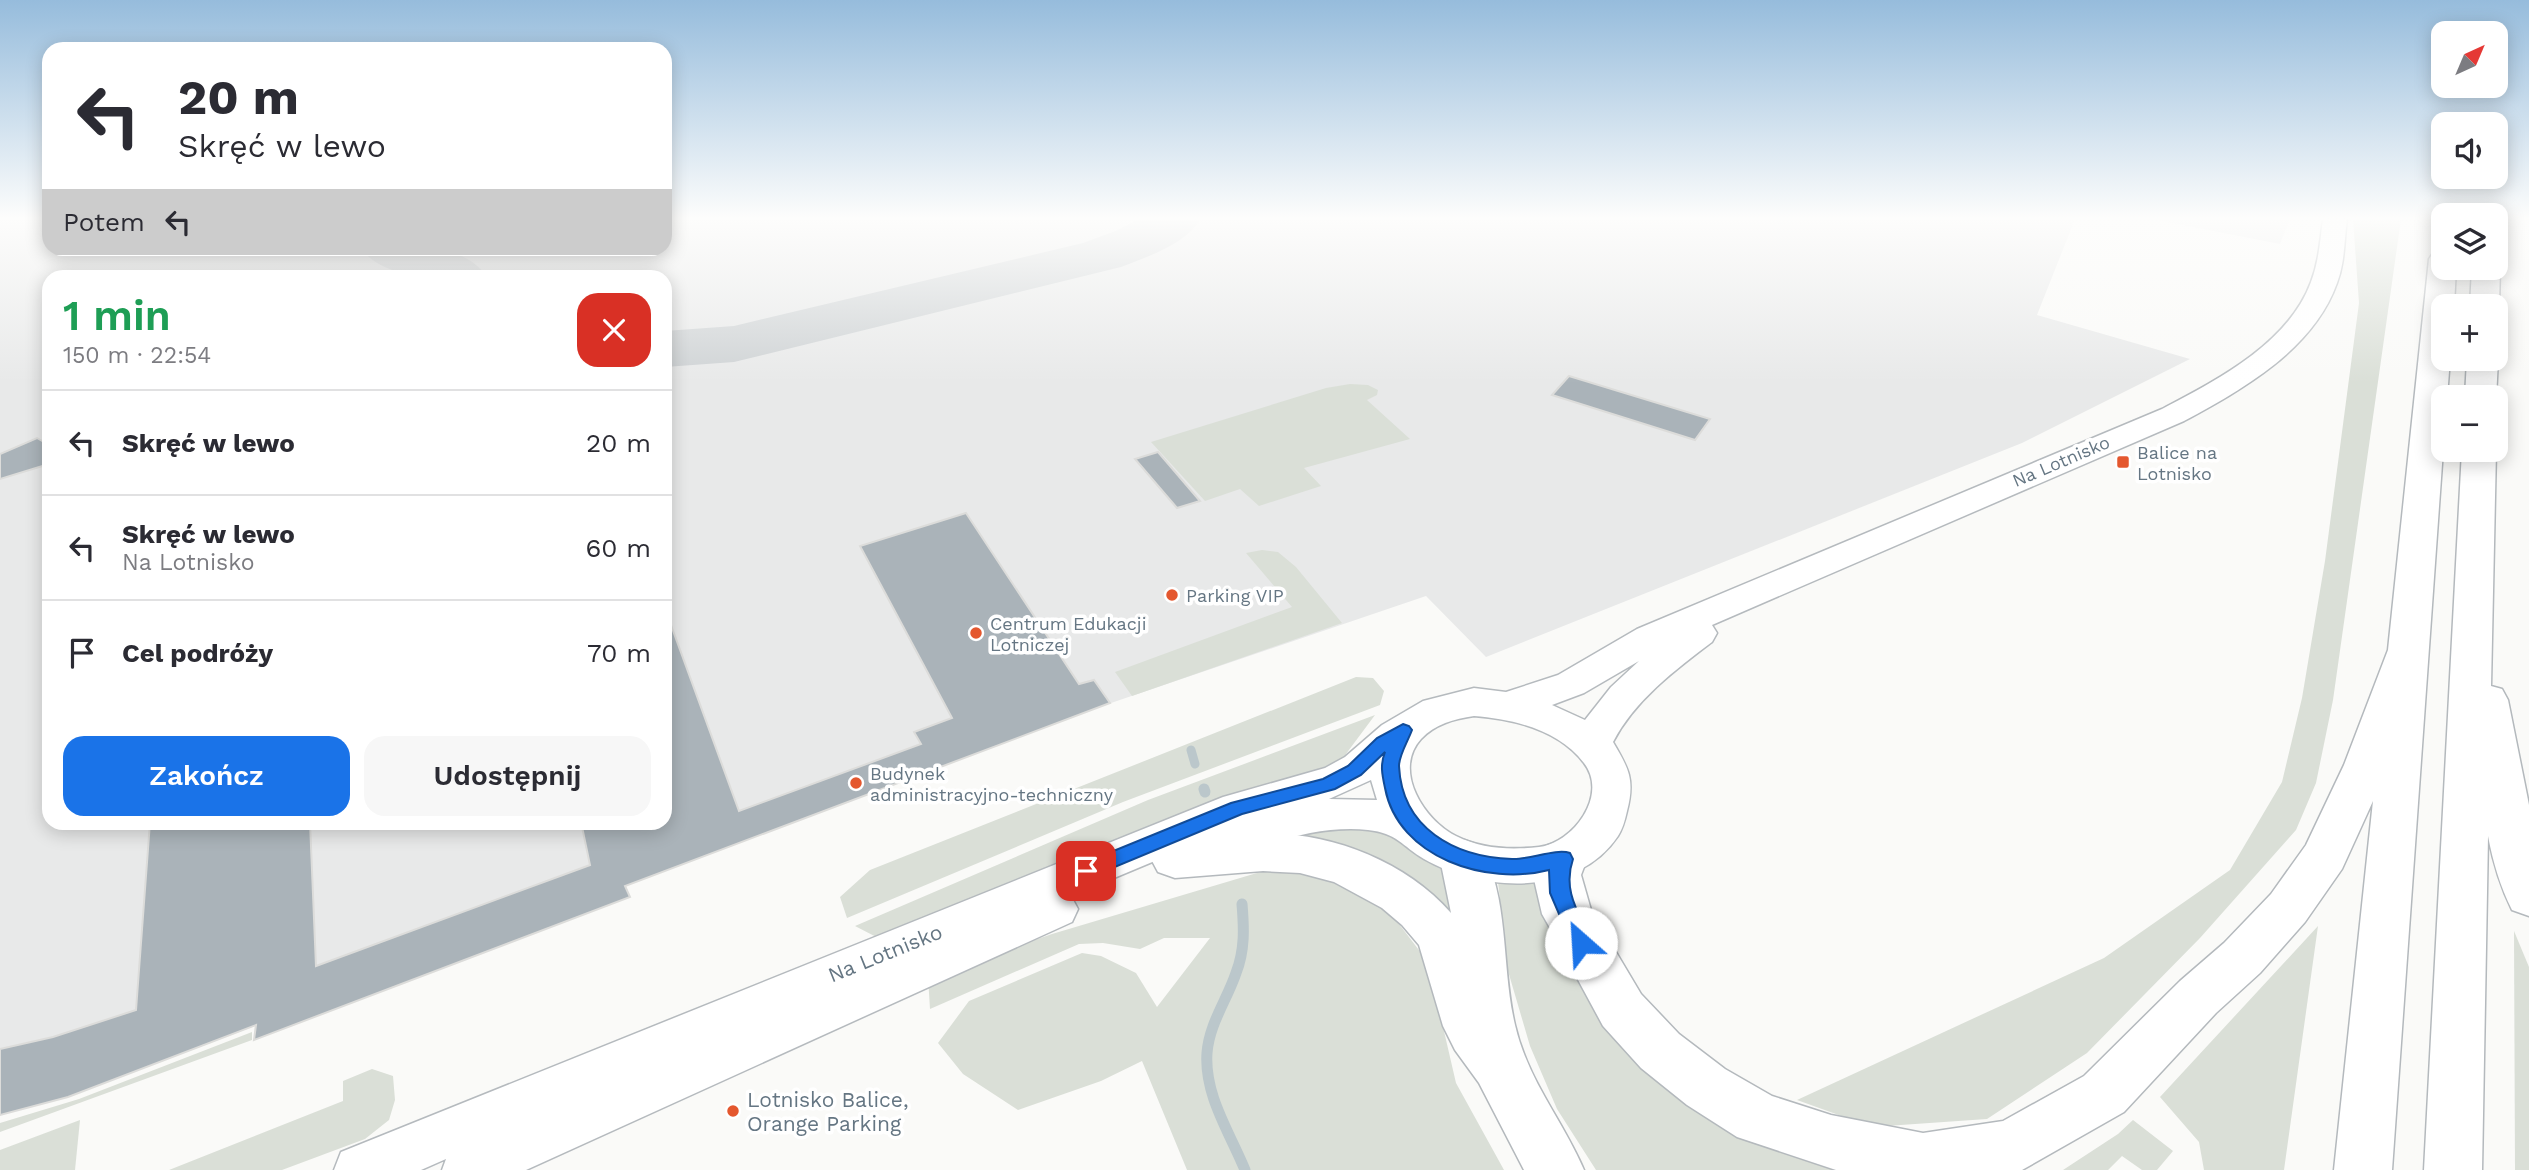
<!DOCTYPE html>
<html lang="pl">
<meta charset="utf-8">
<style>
body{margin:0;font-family:"Work Sans",sans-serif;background:#f7f7f7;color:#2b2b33;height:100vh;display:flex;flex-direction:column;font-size:26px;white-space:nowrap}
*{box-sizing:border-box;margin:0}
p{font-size:23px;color:#7c7c81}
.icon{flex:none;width:38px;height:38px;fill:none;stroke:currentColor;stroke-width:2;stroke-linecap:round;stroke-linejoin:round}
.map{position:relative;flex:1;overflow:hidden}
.side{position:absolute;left:42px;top:270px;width:630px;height:560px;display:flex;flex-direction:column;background:#fff;border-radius:21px;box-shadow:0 4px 18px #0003}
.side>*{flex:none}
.banner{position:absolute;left:42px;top:42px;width:630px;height:214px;border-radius:21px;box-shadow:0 4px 18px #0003;background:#fff;color:#2b2b33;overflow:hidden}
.needle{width:46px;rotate:44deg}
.buttons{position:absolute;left:2431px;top:21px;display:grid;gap:14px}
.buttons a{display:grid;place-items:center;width:77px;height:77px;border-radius:14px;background:#fff;box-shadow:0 4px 18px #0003;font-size:35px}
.pin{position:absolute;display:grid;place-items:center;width:60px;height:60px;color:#fff;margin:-30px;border-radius:14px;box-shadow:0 4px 10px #0006}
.me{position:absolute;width:77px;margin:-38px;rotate:334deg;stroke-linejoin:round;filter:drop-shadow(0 0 5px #0008)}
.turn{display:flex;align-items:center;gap:24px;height:147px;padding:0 21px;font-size:32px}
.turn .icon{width:91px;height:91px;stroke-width:2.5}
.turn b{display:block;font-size:49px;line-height:60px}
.then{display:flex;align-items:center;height:66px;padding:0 21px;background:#0003;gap:14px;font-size:26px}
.round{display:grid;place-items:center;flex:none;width:74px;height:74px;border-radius:21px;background:#f7f7f7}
.summary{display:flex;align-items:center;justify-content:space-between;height:119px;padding:0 21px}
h1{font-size:42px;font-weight:600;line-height:52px;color:#1e9e55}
.action{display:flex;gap:14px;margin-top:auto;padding:14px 21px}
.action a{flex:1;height:80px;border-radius:21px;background:#1a73e8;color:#fff;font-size:28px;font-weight:600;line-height:80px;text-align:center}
.action a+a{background:#f7f7f7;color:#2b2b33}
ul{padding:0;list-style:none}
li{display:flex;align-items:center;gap:21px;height:105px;padding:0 21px;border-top:2px solid #e1e1e2}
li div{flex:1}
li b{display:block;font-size:26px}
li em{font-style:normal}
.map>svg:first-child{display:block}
.built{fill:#e8e9e9;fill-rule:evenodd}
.green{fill:#dadfd7}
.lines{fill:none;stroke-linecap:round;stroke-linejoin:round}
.stream-far1{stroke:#bbc7cb;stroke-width:9}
.stream{stroke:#bbc7cb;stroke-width:11}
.taxiway{fill:#ced2d4;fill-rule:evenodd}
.building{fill:#aab3b9;stroke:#dcdcda;stroke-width:2}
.major-casing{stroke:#b5babe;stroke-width:3}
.highway-casing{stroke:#b4b9bd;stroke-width:3}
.major{fill:#fff;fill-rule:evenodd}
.highway{fill:#fff;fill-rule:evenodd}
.route{fill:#1a73e8;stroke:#114b97;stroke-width:2}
.poi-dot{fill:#e4572e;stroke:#fff;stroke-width:2.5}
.labels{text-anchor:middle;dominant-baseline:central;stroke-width:7;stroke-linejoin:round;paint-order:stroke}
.poi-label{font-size:18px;fill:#657683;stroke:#fff;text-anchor:start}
.street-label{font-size:18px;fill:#657683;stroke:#fff}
.near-street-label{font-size:21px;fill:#657683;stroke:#fff}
.near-poi-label{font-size:21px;fill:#657683;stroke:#fff;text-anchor:start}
</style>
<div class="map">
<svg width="2529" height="1170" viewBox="0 0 2529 1170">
<rect width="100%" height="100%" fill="#fafaf8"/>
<g class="built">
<path d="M 0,219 L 49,219 L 49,248 L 665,248 L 665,219 L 2075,219 L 2037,315 L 2190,359 L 2022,443 L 1486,657 L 1426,596 L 1111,703 L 972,755 L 626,886 L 630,897 L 254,1040 L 255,1026 L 68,1097 L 0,1115 ZM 49,276 L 665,276 L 665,822 L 49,822 Z"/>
<path d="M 2152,219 L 2290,219 L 2280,244 Z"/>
</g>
<g class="green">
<path d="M 2353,219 L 2401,219 L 2333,700 L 2316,783 L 2296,830 L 2200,938 L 2087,1053 L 1987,1119 L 1872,1127 L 1797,1100 L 2104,958 L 2230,870 L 2282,782 L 2302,698 L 2325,561 L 2359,303 Z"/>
<path d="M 1350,384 L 1368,385 L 1378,390 L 1377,395 L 1367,400 L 1410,439 L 1304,468 L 1321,486 L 1259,506 L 1240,489 L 1205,501 L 1151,442 L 1326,388 Z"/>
<path d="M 1262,550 L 1278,552 L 1296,567 L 1342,623 L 1132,696 L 1115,672 L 1292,607 L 1246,553 Z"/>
<path d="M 1356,677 L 1373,678 L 1384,691 L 1380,705 L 1123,802 L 847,918 L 840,897 L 870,870 Z"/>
<path d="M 1375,715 L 1340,762 L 1233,796 L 1096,847 L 884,941 L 855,926 L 1148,800 Z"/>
<path d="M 1341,823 L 1381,828 L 1442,867 L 1459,930 L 1285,839 Z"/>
<path d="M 1274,868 L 1327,872 L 1383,903 L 1428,962 L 1456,1083 L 1504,1170 L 1187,1170 L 1142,1061 L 1101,1081 L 1018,1110 L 963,1074 L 938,1043 L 969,1001 L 1082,953 L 1101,956 L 1136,973 L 1157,1007 L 1210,938 L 1164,938 L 1140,949 L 1103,943 L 1079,944 L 930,1009 L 928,977 L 1052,934 Z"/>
<path d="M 1498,882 L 1534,883 L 1575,970 L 1856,1170 L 1596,1170 L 1557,1109 L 1530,1046 L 1508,971 Z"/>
<path d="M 2318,926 L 2284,1170 L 2204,1170 L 2199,1142 L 2160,1097 Z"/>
<path d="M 2514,931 L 2529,967 L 2529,1170 L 2515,1170 Z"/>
<path d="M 252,1032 L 252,1040 L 0,1132 L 0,1123 L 79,1099 Z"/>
<path d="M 372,1069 L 393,1076 L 395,1100 L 389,1120 L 365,1139 L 282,1170 L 169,1170 L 343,1101 L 343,1081 Z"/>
<path d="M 80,1120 L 75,1170 L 0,1170 L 0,1150 Z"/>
<path d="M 2133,1120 L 2173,1151 L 2157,1170 L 2142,1170 L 2122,1156 L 2108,1170 L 2063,1170 L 2118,1134 Z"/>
</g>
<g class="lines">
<path class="stream-far1" d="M 1191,750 L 1195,764"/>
<g class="stream">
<path d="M 1204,789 L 1205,792"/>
<path d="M 1242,904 C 1244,928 1245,950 1236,973 C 1227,1000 1209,1024 1207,1053 C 1204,1095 1230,1133 1245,1170"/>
</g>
<g class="taxiway">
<path d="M 1138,219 L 1201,219 C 1184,245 1149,256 1121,267 L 734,362 L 665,367 L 665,331 L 734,326 L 1083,243 L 1118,230 Z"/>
<path d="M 361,248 C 401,248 461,239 486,276 C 449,279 384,282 361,248 Z"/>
</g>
</g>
<g class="building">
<path d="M 1569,376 L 1710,419 L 1695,440 L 1552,395 Z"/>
<path d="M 37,438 L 49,445 L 49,464 L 0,479 L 0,454 Z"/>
<path d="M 1158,452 L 1200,501 L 1177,508 L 1135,459 Z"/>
<path d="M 966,513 L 1079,684 L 1094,680 L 1110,703 L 625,886 L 630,897 L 254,1040 L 256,1025 L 68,1097 L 0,1115 L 0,1049 L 53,1037 L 136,1010 L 150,822 L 310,822 L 316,966 L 590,865 L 581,822 L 665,822 L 665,617 L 668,617 L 739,811 L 921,744 L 914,732 L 952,718 L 860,546 Z"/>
</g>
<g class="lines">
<g class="major-casing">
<path id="major" d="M 2323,219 L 2347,219 C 2344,241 2345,262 2337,283 C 2313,350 2243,389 2184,421 L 1712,625 L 1717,633 L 1712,642 C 1675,670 1635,700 1613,742 C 1629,769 1635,780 1627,811 C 1625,820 1623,828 1618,836 C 1577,898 1481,892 1424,859 C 1402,846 1397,833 1368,830 C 1312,824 1254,849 1202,866 L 1187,861 L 1181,850 L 1071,896 L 1078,909 L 1072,922 L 526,1170 L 442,1170 L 446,1159 L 421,1170 L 334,1170 L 341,1152 L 1223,797 L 1325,768 L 1345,757 L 1382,725 L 1423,701 L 1474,688 L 1506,692 L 1558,675 L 1637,629 L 2162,409 C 2217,380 2288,344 2311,282 C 2319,261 2320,241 2323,219 ZM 1639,661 L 1611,687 L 1585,720 L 1552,705 L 1584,693 ZM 1474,716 C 1513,719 1559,730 1584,763 C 1609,795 1573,843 1539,847 C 1510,850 1482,849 1456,836 C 1425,821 1392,771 1421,739 C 1435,724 1454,719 1474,716 ZM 1371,780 L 1377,800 L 1329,799 Z"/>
</g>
<g class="highway-casing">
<g id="highway">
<path d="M 2443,251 L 2443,268 L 2456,268 L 2454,306 L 2443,306 L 2443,359 L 2450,359 L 2447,397 L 2443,397 L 2443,450 L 2392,1170 L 2334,1170 L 2373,801 L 2342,869 L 2305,922 L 2260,973 L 2216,1013 L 2124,1112 L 2022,1170 L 1836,1170 L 1737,1137 L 1687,1105 L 1641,1068 L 1603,1026 L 1550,928 L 1542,914 L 1533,875 L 1546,846 L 1563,840 L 1580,846 L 1587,859 L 1581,875 L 1591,910 L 1641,994 L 1679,1034 L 1725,1069 L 1772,1096 L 1831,1115 L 1923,1133 L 2003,1121 L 2084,1076 L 2180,981 L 2224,943 L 2271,894 L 2306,845 L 2344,765 L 2388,650 L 2429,259 L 2433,253 Z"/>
<path d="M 2496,262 L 2500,268 L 2499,306 L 2496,311 L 2496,306 L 2470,306 L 2472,268 L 2496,268 Z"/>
<path d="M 2496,356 L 2498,359 L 2496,399 L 2496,397 L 2465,397 L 2467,359 L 2496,359 Z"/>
<path d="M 2462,450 L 2496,450 L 2491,686 L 2502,689 L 2508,700 L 2529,805 L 2529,916 L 2512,910 C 2500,886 2493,862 2488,836 L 2482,1170 L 2424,1170 Z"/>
<path d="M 1263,833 C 1332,833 1405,861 1451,913 L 1440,859 L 1447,846 L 1464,840 L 1481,846 C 1510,901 1501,966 1515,1025 C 1528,1081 1562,1119 1584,1170 L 1524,1170 L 1479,1083 L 1455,1050 L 1443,1026 L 1419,945 L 1402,925 L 1382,908 L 1334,882 L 1300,873 L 1263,871 L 1175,878 L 1158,872 L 1151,859 L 1158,846 L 1175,840 Z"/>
</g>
</g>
<use href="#major" class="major"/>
<use href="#highway" class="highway"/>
</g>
<linearGradient id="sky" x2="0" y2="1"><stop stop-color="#96bcdc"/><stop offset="0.57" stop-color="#fdfdfc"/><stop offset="1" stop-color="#fdfdfc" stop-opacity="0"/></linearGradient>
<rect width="2529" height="383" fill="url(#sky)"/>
<path class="route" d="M 1403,724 L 1409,726 L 1412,730 C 1408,741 1399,755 1399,766 C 1402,828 1454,857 1512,859 C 1529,860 1556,848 1570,853 L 1573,859 C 1562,891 1579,913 1592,943 L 1588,949 L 1581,951 L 1574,949 L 1550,893 L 1549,870 C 1487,886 1398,858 1385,788 C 1382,774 1380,765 1385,752 L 1361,775 L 1335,789 L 1242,814 L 1086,879 L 1079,876 L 1076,871 L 1079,865 L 1231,803 L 1323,779 L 1348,766 L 1377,738 Z"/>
<g class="poi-dot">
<rect x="2116" y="455" width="14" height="14" rx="3.5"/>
<circle cx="1172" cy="595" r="7"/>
<circle cx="976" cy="633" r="7"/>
<circle cx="856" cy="783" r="7"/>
<circle cx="733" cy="1111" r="7"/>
</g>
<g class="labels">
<g class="poi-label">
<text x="2137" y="452">Balice na<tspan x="2137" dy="21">Lotnisko</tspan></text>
<text x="1186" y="595">Parking VIP</text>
<text x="990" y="623">Centrum Edukacji<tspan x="990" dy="21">Lotniczej</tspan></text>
<text x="870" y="773">Budynek<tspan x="870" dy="21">administracyjno-techniczny</tspan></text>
</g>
<g class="street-label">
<text transform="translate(2061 461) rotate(-23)">Na Lotnisko</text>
</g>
<g class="near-street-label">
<text transform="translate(885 953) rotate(-22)">Na Lotnisko</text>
</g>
<g class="near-poi-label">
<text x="747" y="1099">Lotnisko Balice,<tspan x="747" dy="24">Orange Parking</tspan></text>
</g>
</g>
</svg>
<div class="buttons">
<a><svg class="needle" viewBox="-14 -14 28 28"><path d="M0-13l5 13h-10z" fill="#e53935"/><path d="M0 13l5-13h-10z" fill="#7c7c81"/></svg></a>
<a><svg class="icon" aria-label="sound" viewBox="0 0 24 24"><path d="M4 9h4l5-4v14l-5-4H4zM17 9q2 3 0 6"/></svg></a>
<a><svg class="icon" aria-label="layers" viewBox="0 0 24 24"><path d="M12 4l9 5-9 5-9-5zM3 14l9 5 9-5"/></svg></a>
<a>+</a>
<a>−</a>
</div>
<div class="pin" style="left:1086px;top:871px;background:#d93025"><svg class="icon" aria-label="arrive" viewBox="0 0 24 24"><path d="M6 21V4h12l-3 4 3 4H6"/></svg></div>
<svg class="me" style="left:1581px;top:943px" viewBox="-20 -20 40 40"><circle r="19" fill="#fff"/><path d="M0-13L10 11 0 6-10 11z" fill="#1a73e8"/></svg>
<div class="banner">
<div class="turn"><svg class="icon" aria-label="left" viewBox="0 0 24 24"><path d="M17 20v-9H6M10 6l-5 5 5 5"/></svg><div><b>20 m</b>Skręć w lewo</div></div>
<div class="then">Potem<svg class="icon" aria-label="left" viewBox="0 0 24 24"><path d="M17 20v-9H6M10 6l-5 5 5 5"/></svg></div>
</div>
<section class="side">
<div class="summary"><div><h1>1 min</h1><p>150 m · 22:54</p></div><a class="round" style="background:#d93025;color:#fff"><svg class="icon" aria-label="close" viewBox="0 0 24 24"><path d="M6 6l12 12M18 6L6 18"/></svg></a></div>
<ul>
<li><svg class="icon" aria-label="left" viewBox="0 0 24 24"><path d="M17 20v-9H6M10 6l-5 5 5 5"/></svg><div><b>Skręć w lewo</b></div><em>20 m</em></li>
<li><svg class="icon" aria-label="left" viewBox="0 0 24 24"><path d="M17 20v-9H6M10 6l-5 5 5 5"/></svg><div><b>Skręć w lewo</b><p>Na Lotnisko</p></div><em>60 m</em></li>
<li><svg class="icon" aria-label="arrive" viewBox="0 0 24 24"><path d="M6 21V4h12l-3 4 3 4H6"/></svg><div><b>Cel podróży</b></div><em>70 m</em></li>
</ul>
<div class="action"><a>Zakończ</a><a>Udostępnij</a></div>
</section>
</div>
